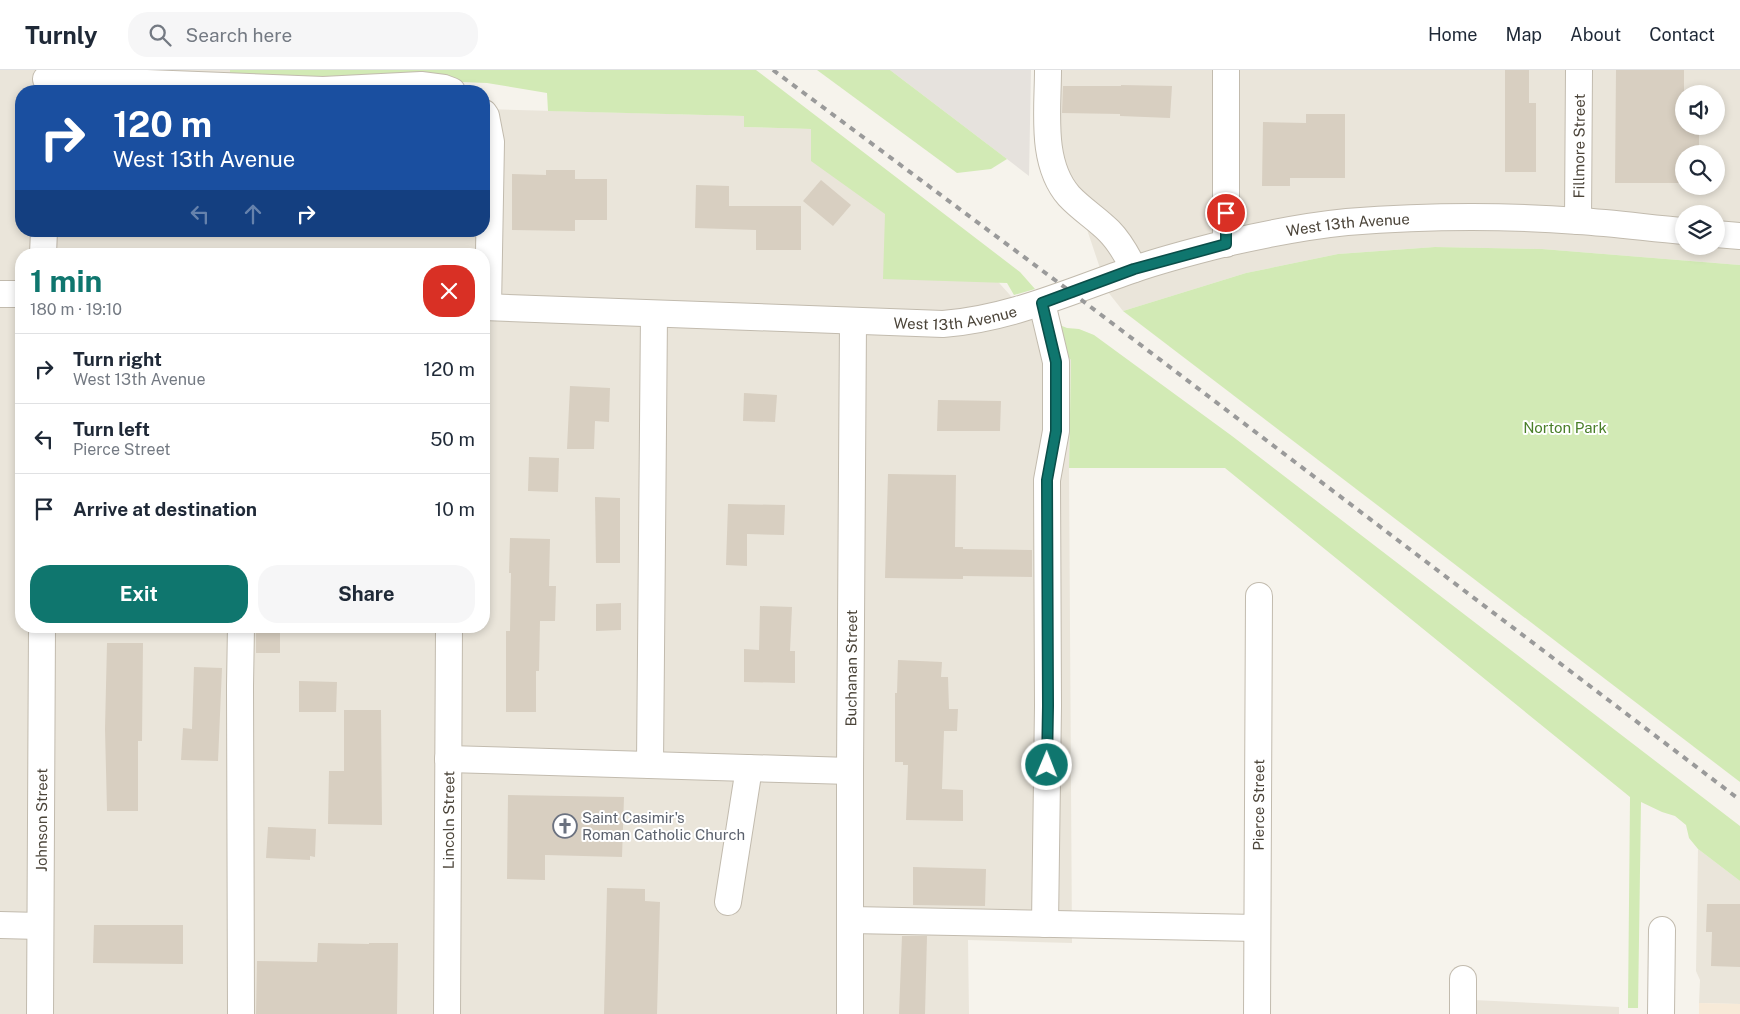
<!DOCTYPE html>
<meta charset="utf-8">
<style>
body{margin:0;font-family:"Public Sans",sans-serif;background:#f6f6f7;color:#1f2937;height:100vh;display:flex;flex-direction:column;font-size:19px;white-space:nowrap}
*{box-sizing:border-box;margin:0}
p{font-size:16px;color:#747a83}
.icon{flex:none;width:28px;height:28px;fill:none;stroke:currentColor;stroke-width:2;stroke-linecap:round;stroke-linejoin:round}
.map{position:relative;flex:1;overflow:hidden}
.drawer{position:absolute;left:15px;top:178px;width:475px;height:385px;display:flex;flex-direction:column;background:#fff;border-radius:20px;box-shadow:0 2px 8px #0003}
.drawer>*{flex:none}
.top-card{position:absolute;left:15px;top:15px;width:475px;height:152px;border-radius:20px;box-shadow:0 2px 8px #0003;background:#1a4fa0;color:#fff;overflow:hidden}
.fabs{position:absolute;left:1675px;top:15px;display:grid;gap:10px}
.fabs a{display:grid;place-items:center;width:50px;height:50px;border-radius:50%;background:#fff;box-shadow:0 2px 8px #0003;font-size:25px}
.pin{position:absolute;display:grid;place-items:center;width:42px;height:42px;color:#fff;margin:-21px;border:2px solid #fff;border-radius:50%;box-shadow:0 1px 5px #0007}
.me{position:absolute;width:55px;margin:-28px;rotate:1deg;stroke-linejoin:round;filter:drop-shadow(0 0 4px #0008)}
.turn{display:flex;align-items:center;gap:18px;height:105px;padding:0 15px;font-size:22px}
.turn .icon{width:65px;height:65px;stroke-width:2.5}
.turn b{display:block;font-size:35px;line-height:42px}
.lanes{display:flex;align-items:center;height:48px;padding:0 15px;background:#0003;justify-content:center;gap:25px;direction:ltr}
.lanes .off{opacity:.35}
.round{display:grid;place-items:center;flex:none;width:52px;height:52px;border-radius:20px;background:#f6f6f7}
.overview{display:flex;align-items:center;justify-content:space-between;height:85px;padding:0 15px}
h1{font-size:30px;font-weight:700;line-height:38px;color:#0f766e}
.button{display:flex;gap:10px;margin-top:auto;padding:10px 15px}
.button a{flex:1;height:58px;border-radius:20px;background:#0f766e;color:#fff;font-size:20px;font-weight:700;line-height:58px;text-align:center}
.button a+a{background:#f6f6f7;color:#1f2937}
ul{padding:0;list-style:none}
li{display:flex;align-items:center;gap:15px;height:70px;padding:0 15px;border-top:1px solid #e0e1e3}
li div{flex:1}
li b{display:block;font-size:19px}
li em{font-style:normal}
header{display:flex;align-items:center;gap:30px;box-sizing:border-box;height:70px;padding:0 25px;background:#fff;border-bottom:1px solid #e0e1e3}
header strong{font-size:24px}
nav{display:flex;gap:28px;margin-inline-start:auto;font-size:18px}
.search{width:350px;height:45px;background:#f6f6f7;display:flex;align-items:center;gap:12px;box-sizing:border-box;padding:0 18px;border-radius:20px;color:#747a83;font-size:19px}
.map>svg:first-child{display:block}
.residential{fill:#eae5da;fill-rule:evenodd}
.commercial{fill:#f7ead8}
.industrial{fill:#e6e2dd}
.green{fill:#d2eab5}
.building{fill:#d8cfc1}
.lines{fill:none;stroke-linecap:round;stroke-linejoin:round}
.minor-casing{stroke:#c2bbae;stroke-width:28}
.minor{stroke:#fff;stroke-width:26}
.rail{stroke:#9a9a9a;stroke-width:4;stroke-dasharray:6 6;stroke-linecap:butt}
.route-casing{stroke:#0a4d48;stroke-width:12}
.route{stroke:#0f766e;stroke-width:9}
.labels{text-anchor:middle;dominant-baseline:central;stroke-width:4;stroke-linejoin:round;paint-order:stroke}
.street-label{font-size:15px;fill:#4b4439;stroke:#fff}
.park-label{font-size:15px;fill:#4a7f2a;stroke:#fff}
.worship-label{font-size:15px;fill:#5b616d;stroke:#fff;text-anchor:start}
</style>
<header>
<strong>Turnly</strong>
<div class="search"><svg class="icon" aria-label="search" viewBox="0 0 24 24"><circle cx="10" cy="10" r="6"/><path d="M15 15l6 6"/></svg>Search here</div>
<nav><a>Home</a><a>Map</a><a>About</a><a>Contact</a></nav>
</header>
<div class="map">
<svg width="1740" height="944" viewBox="0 0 1740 944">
<rect width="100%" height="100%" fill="#f6f3ec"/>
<g class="residential">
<path d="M 0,0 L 230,0 L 230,21 L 21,21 L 21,161 L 484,161 L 484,39 L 744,46 L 744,57 L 811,59 L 992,205 L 1054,274 L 1071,290 L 1069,398 L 1072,873 L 968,870 L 969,944 L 0,944 ZM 21,184 L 484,184 L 484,556 L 21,556 Z"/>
<path d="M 1057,0 L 1740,0 L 1740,195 L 1542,179 L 1435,177 L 1338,184 L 1246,203 L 1123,241 L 1108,222 L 1057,70 ZM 1684,24 L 1716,24 L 1716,56 L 1684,56 ZM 1684,84 L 1716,84 L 1716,116 L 1684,116 ZM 1684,144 L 1716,144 L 1716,176 L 1684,176 Z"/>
<path d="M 1698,779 L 1740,811 L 1740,934 L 1699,933 L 1700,910 L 1696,901 Z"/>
<path d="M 1452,929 L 1619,937 L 1619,944 L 1452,944 Z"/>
</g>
<path class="commercial" d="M 1699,933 L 1740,934 L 1740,944 L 1699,944 Z"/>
<path class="industrial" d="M 890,0 L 1031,0 L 1029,106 L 1007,89 Z"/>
<g class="green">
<path d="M 230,0 L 756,0 L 1020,202 L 1035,219 L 1014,225 L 1007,213 L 883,209 L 885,144 L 811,91 L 811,59 L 744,57 L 744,46 L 548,41 L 547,23 L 487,13 L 230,3 Z"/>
<path d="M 817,0 L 890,0 L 1007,89 L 991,99 L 957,103 Z"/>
<path d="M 1435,177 L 1542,179 L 1740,195 L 1740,712 L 1123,241 L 1246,203 L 1338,184 Z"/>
<path d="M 1059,248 L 1062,256 L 1067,258 L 1079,259 L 1094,265 L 1232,366 L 1740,756 L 1740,811 L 1698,779 L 1689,768 L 1686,755 L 1675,746 L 1662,742 L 1641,732 L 1638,938 L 1628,938 L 1630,727 L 1225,398 L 1069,398 L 1071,290 L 1054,274 L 1056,257 Z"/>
</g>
<g class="building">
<path d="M 1505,0 L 1529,0 L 1529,33 L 1536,33 L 1536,102 L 1505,102 Z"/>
<path d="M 1616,0 L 1684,0 L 1684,56 L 1699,56 L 1699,84 L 1684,84 L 1684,113 L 1615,113 Z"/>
<path d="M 1121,15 L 1172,16 L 1170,48 L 1120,46 L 1120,44 L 1062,43 L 1063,16 L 1121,16 Z"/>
<path d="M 1306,44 L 1345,44 L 1345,108 L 1290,108 L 1290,116 L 1262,116 L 1263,52 L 1306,53 Z"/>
<path d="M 546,100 L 575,100 L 575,109 L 607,109 L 607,150 L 575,150 L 575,161 L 512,160 L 512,104 L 546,105 Z"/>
<path d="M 821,110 L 851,135 L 833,156 L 803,131 Z"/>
<path d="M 696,115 L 729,116 L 729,136 L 801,136 L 801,180 L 756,180 L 756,160 L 695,158 Z"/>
<path d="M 570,316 L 610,318 L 609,352 L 595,351 L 594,379 L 567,379 Z"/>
<path d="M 744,323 L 777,325 L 775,352 L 743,351 Z"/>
<path d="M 938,330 L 1001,331 L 1000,361 L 937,361 Z"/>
<path d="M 529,387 L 559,388 L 558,422 L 528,421 Z"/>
<path d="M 888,404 L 956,405 L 955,477 L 963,477 L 963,479 L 1032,480 L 1032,507 L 963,506 L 963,509 L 885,508 Z"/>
<path d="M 595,427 L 620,428 L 620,493 L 596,493 Z"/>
<path d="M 728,434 L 785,435 L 784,465 L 747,464 L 747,496 L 726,495 Z"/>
<path d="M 510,468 L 550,469 L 549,516 L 556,516 L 555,551 L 540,551 L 539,601 L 536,601 L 536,642 L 506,642 L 506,561 L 510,561 L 511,503 L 509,503 Z"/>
<path d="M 621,533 L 621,560 L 596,561 L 596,534 Z"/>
<path d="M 760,536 L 792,537 L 790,581 L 795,581 L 795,613 L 744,612 L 744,579 L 759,580 Z"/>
<rect x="256" y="556" width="24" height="27"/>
<path d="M 107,573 L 143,573 L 142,671 L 138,671 L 138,741 L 107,741 L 105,659 Z"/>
<path d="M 898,590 L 942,592 L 941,607 L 948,607 L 949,639 L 958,639 L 957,661 L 944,661 L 942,719 L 963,720 L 963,751 L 906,750 L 908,695 L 903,695 L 903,692 L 895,692 L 895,623 L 897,623 Z"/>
<path d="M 194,597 L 222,598 L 218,691 L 181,690 L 183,658 L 192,659 Z"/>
<path d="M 299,611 L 337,612 L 336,642 L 299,642 Z"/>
<path d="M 344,640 L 381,640 L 382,755 L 328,754 L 329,701 L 344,701 Z"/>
<path d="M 508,725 L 624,727 L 622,787 L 545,785 L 545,810 L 507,809 Z"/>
<path d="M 268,757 L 316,759 L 315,787 L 310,786 L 310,790 L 266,788 Z"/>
<path d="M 913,797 L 986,799 L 985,836 L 913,835 Z"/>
<path d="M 607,818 L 645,819 L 645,831 L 660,832 L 657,944 L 604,944 Z"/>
<path d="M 1707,834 L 1740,834 L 1740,897 L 1711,896 L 1712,862 L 1706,862 Z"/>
<path d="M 94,855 L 183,855 L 183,894 L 93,893 Z"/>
<path d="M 902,866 L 927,866 L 925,944 L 899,944 Z"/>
<path d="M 318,873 L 369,874 L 369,873 L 398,873 L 397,944 L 256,944 L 257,891 L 317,892 Z"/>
</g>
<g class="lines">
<g class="minor-casing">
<g id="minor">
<path d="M 1048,0 C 1048,40 1040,93 1069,126 C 1081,139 1096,148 1109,161 C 1120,172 1127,185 1134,199"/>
<path d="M 46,9 L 323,20 L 421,15 L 444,18 L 452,21"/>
<path d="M 484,43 L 486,46 L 491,72 L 488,237"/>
<path id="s1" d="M 1578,151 L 1579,0"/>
<path d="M 1716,164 L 1740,166"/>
<path d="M 1226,174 L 1226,0"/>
<path d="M 43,184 L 44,161"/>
<path d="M 0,224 L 21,224"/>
<path d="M 1042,233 L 1056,292 L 1056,361 L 1047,410 L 1048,636 L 1045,854"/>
<path id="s2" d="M 484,237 L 943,254 C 1010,249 1070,221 1132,200 C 1163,189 1195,181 1227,173 C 1266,164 1307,156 1347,152 C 1423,146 1501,145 1578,151 C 1613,153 1649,158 1684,161"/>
<path d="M 448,689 L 850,701"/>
<path d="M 650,695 L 654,244"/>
<path d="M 728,832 L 749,698"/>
<path d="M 851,850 L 1257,858"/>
<path d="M 0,855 L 40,856"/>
<path id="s3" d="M 40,944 L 42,556"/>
<path d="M 241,944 L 240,616 L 241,556"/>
<path id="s4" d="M 447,944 L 449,556"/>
<path id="s5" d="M 850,944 L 850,701 L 853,252"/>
<path id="s6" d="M 1257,944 L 1259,526"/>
<path d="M 1463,944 L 1463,909"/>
<path d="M 1661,944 L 1662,860"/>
</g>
</g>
<use href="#minor" class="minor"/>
<path class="rail" d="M 773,0 L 1071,222 L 1740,730"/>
</g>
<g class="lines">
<g class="route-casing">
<path id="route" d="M 1047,695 L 1048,636 L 1047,410 L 1056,361 L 1056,292 L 1042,233 L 1134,199 L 1226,174 L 1226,143"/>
</g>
<use href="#route" class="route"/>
</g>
<defs>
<g id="church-ring" transform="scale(1.25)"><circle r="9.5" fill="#fff" stroke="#6b7280" stroke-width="1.5"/><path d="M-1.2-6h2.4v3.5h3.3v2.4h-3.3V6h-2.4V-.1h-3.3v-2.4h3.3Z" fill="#6b7280"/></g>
</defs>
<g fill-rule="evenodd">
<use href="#church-ring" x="565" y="756"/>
</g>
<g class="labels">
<g class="street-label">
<text stroke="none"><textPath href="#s1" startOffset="75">Fillmore Street</textPath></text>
<text stroke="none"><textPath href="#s2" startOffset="878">West 13th Avenue</textPath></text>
<text stroke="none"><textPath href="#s2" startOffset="472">West 13th Avenue</textPath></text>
<text stroke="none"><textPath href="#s5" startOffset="346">Buchanan Street</textPath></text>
<text stroke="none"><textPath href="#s6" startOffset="209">Pierce Street</textPath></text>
<text stroke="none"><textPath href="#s3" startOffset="194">Johnson Street</textPath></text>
<text stroke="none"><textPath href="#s4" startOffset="194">Lincoln Street</textPath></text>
</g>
<g class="park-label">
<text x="1565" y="357">Norton Park</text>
</g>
<g class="worship-label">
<text x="582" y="747">Saint Casimir's<tspan x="582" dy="17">Roman Catholic Church</tspan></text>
</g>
</g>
</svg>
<div class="fabs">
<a><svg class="icon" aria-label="sound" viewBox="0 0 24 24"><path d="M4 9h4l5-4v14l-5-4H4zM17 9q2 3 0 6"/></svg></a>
<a><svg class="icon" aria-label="search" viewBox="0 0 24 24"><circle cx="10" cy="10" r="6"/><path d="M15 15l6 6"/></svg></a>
<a><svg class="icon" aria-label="layers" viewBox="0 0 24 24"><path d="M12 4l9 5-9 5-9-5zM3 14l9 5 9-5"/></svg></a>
</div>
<div class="pin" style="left:1226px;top:143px;background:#d93025"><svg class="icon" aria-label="arrive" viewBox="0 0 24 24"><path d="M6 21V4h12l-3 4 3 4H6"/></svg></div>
<svg class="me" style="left:1047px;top:695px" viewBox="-20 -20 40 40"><circle r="17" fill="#0f766e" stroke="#fff" stroke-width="3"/><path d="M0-11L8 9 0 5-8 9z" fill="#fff"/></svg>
<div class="top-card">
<div class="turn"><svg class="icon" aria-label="right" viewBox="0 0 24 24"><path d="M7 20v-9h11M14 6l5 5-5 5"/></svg><div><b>120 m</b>West 13th Avenue</div></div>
<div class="lanes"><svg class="icon off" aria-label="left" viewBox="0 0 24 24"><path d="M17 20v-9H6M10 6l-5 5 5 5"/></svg><svg class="icon off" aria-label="ahead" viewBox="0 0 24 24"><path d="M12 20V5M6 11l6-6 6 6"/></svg><svg class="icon" aria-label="right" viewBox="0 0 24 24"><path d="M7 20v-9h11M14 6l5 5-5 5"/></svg></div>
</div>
<section class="drawer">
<div class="overview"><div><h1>1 min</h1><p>180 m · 19:10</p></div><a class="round" style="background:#d93025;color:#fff"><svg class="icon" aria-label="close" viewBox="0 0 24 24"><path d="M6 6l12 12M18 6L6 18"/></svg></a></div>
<ul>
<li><svg class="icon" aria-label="right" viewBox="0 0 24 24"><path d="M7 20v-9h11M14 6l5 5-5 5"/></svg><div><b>Turn right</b><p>West 13th Avenue</p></div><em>120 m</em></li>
<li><svg class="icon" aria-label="left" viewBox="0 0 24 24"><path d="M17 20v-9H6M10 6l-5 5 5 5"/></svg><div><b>Turn left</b><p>Pierce Street</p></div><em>50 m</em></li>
<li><svg class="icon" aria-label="arrive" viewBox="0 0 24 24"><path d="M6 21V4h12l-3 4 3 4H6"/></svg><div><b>Arrive at destination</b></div><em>10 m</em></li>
</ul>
<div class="button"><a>Exit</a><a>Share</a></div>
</section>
</div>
